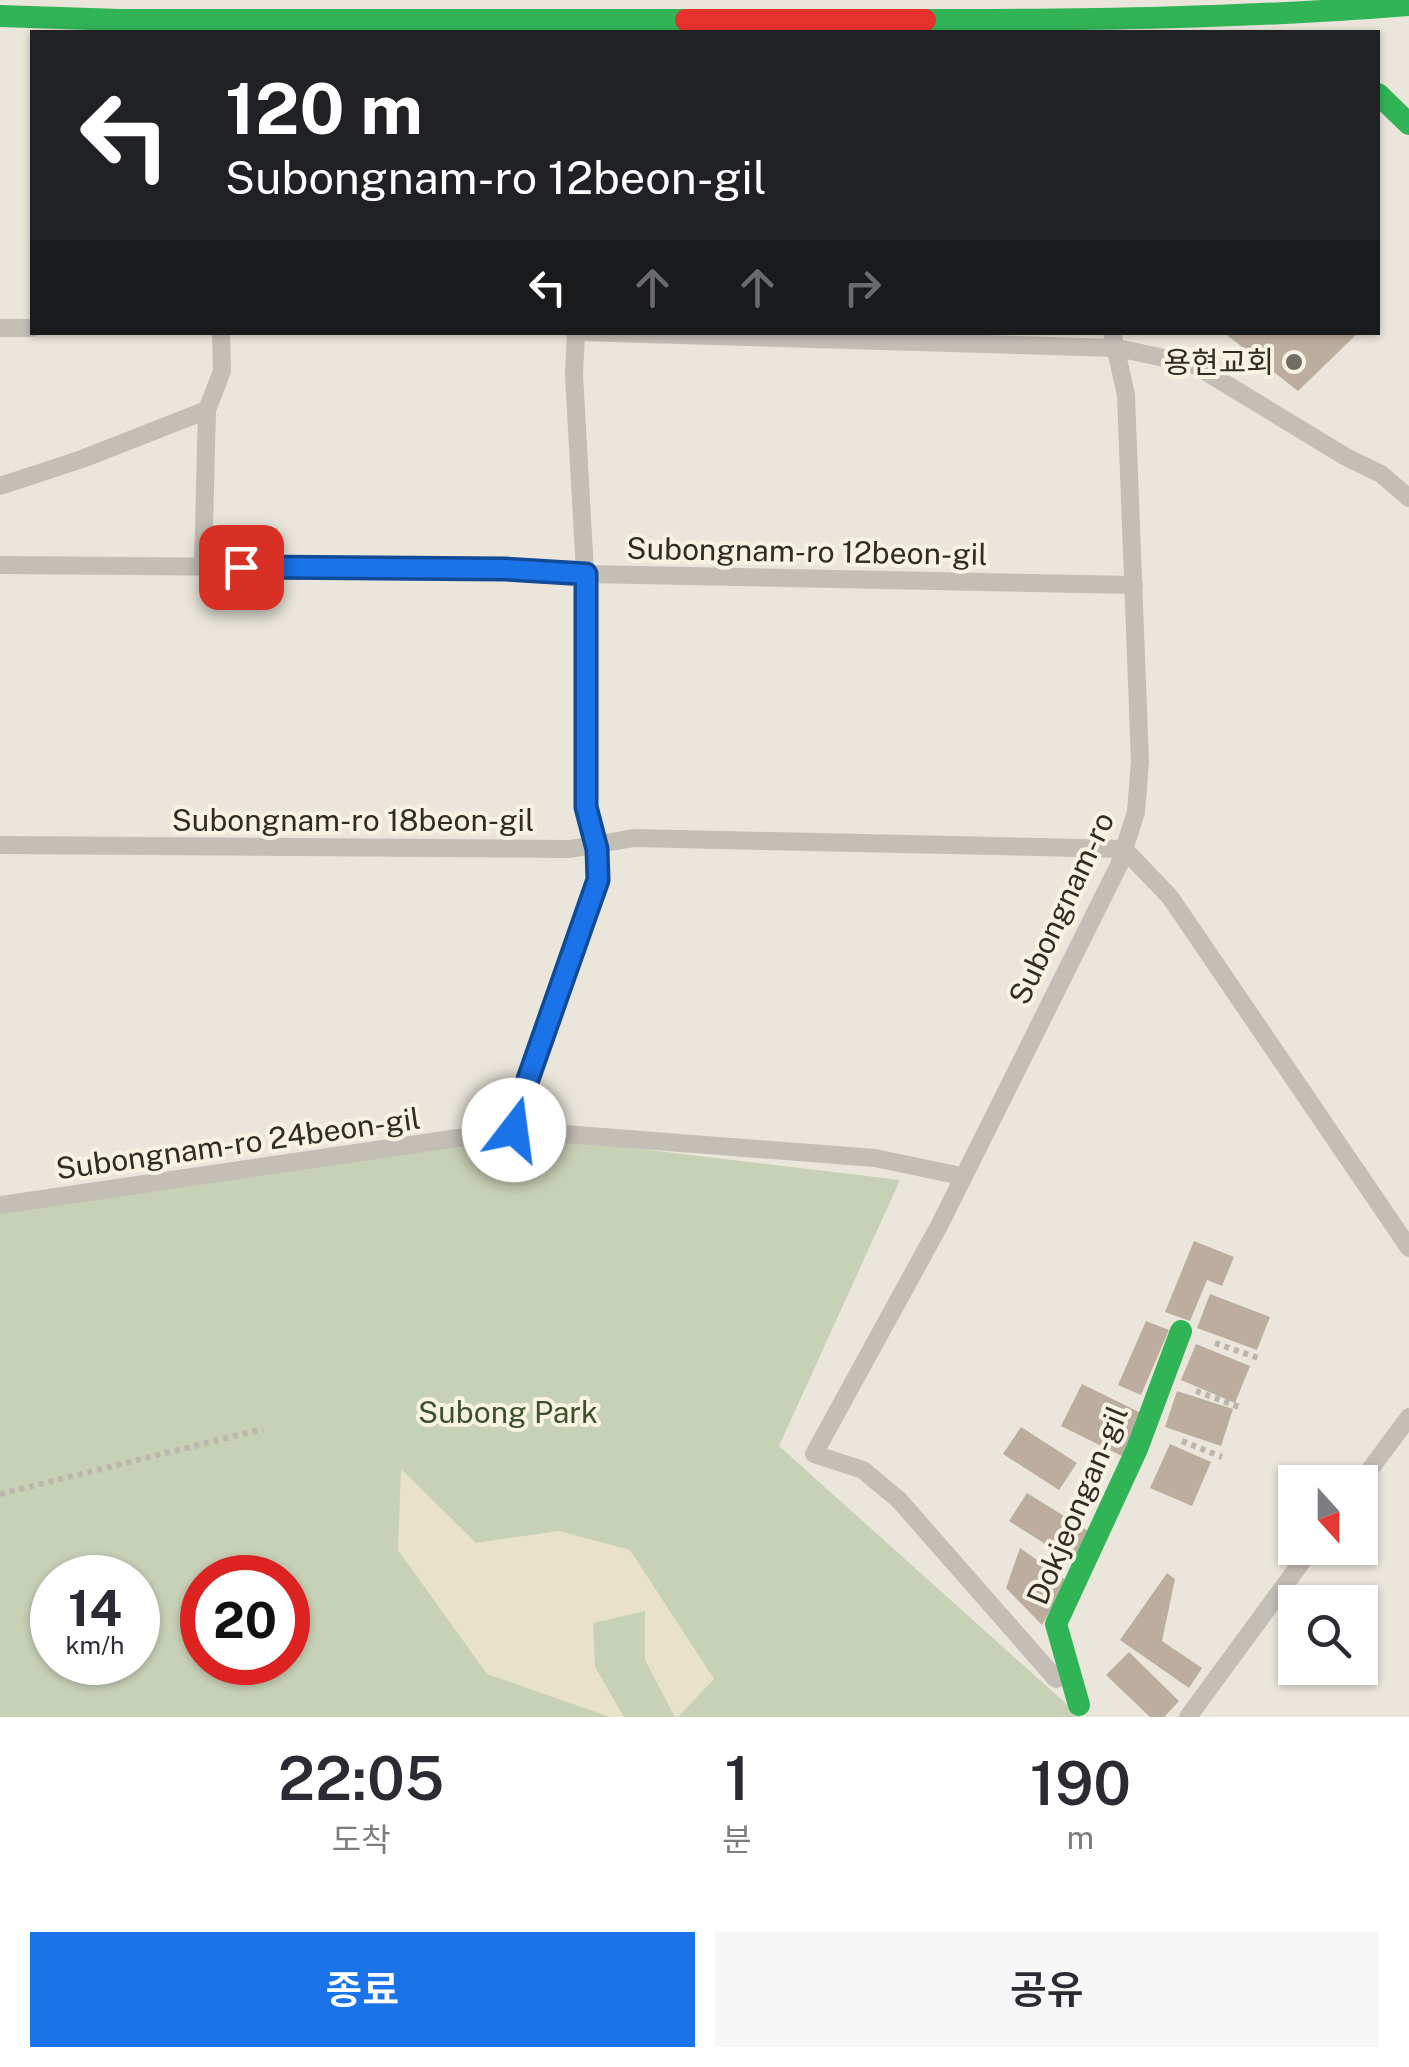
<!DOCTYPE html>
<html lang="ko">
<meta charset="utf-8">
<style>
body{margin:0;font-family:"Public Sans","Noto Sans KR",sans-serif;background:#f7f7f7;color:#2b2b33;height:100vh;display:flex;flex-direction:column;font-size:38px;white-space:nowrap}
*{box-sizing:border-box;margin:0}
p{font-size:32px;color:#7c7c81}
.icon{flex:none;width:55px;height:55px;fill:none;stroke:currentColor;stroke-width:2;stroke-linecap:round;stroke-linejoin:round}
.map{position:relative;height:1717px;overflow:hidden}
.drawer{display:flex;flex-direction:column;background:#fff;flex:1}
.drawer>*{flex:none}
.top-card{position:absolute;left:30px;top:30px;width:1350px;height:305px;border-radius:0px;box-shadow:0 2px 8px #0004;background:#202124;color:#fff;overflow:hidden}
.needle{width:65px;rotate:159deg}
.controls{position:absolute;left:1278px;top:1465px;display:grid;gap:20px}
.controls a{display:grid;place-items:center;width:100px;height:100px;border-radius:0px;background:#fff;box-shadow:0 2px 8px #0004;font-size:50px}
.speed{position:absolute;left:30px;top:1555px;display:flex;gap:20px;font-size:50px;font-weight:700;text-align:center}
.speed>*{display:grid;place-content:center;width:130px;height:130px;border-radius:50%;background:#fff;box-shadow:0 2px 8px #0004;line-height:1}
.speed small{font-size:25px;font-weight:400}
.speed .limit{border:15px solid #d22;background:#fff;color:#111}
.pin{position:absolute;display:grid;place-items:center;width:85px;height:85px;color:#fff;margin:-42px;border-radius:20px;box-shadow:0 5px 15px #0006}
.me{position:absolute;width:110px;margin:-55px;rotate:15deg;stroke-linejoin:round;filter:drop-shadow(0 0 8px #0008)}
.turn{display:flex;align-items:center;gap:35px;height:210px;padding:0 30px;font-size:45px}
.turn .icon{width:130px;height:130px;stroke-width:2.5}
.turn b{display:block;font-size:70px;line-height:85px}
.lanes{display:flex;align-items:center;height:95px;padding:0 30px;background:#0003;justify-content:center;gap:50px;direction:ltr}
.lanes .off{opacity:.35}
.eta{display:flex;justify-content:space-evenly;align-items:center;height:170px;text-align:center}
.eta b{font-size:60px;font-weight:600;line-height:70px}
.button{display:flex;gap:20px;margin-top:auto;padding:20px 30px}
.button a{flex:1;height:115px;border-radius:0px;background:#1a73e8;color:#fff;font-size:40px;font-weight:600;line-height:115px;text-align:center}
.button a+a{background:#f7f7f7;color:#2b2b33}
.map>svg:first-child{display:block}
.green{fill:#c7d1b6;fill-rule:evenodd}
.plaza{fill:#e9e2cb}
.building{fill:#bdad9e}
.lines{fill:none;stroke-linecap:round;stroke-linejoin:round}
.path{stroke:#bcb7ae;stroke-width:6;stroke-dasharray:5 5;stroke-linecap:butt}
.lane{stroke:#c3beb6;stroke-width:18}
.fast{stroke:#30b455;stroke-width:22}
.jam{stroke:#e5322d;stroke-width:22}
.route-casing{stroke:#114b97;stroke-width:25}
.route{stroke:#1a73e8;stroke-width:18}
.poi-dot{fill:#736d65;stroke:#f8f2e2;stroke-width:4}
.labels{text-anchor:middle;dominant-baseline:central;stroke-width:8;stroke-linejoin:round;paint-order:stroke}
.poi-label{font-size:30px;fill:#332c25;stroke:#f8f2e2;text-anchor:end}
.street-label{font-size:30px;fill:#332c25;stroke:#f8f2e2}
.park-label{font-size:30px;fill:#3a5129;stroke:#f8f2e2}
</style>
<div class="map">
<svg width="1409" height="1717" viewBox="0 0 1409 1717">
<rect width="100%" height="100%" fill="#eae6dc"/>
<path class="green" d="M 515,1134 L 900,1180 L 779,1446 L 1081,1717 L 0,1717 L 0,1211 ZM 52,1578 L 138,1578 L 138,1662 L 52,1662 ZM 202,1578 L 288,1578 L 288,1662 L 202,1662 Z"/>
<path class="plaza" d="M 401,1469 L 476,1543 L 559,1531 L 630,1550 L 714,1679 L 678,1717 L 675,1717 L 645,1660 L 645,1611 L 593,1623 L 595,1667 L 624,1717 L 610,1717 L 487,1674 L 398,1550 Z"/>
<g class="building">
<path d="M 1223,332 L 1359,332 L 1298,391 Z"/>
<path d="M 1194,1241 L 1234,1257 L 1222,1286 L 1207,1280 L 1190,1321 L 1165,1312 Z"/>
<path d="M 1210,1294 L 1270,1317 L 1257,1350 L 1197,1328 Z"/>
<path d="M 1146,1321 L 1169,1330 L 1141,1395 L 1118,1385 Z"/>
<path d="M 1196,1344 L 1250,1366 L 1235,1403 L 1181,1380 Z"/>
<path d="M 1082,1384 L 1143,1414 L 1122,1456 L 1061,1426 Z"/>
<path d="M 1177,1391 L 1233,1409 L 1221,1446 L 1165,1427 Z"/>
<path d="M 1021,1427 L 1077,1463 L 1059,1490 L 1003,1454 Z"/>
<path d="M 1170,1444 L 1211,1462 L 1192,1506 L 1150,1488 Z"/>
<path d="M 1027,1493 L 1093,1534 L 1074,1562 L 1009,1521 Z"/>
<path d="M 1020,1548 L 1067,1581 L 1042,1625 L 1006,1588 Z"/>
<path d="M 1167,1573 L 1175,1579 L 1162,1641 L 1202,1668 L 1189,1688 L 1120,1640 Z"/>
<path d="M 1129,1652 L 1179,1701 L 1164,1717 L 1150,1717 L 1106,1675 Z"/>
</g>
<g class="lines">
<g class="path">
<path d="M 1215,1343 L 1261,1359"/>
<path d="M 1196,1391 L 1242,1408"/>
<path d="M 1182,1441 L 1222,1457"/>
<path d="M 0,1494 L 263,1429"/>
</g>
<g class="lane">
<path d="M 0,328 L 32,328"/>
<path d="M 580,332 L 1117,348 L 1193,364 L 1346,457 L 1381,474 L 1409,498"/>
<path d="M 0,486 L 82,459 L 207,410"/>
<path d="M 0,565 L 505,569 L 586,574 L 1134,585"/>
<path d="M 203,567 L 207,410 L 222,371 L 221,332"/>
<path d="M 0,845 L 570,849 L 634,838 L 1124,849 L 1170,897 L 1409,1248"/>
<path d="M 513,1130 L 520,1102 L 599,879 L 597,849 L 586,807 L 586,590 L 574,375 L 576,332"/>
<path d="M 0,1205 L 513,1130 L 875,1158 L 961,1176"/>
<path d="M 1360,1483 L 1409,1417"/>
<path d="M 1056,1679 L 899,1500 L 863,1470 L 814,1454 L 939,1226 L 1119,865 L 1136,812 L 1140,762 L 1126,395 L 1112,332"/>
<path d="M 1188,1717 L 1312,1548"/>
</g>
<g class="fast">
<path d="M 0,16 L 120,20 L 686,20"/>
<path d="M 925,20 C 1087,20 1248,18 1409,5"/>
<path d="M 1378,94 L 1409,124"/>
<path d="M 1079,1705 L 1056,1624 L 1137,1449 L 1181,1331"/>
</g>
<path class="jam" d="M 686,20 L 925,20"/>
</g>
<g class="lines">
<g class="route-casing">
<path id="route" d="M 241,567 L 505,569 L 586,574 L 586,807 L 597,849 L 598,880 L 520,1102 L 514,1130"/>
</g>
<use href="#route" class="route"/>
</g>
<circle class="poi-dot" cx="1294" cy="362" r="10"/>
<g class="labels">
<g class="poi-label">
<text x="1274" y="362">용현교회</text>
</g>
<g class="street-label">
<text transform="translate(807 551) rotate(1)">Subongnam-ro 12beon-gil</text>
<text x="353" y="820">Subongnam-ro 18beon-gil</text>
<text transform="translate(1061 908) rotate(-65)">Subongnam-ro</text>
<text transform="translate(238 1143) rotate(-8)">Subongnam-ro 24beon-gil</text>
<text transform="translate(1077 1505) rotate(-67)">Dokjeongan-gil</text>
</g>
<g class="park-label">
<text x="508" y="1412">Subong Park</text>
</g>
</g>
</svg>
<div class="controls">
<a><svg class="needle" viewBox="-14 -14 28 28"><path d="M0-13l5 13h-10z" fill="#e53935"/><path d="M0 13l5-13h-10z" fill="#7c7c81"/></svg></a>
<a><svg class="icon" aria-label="search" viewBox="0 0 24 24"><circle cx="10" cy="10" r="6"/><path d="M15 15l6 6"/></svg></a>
</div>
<div class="speed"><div>14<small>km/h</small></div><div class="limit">20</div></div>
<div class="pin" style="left:241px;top:567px;background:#d93025"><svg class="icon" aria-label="arrive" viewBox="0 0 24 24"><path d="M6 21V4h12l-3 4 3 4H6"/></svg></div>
<svg class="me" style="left:514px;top:1130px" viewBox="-20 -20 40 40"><circle r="19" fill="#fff"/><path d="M0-13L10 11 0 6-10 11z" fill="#1a73e8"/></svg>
<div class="top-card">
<div class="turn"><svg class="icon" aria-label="left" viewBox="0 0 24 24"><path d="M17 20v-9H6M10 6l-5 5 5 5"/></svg><div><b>120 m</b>Subongnam-ro 12beon-gil</div></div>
<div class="lanes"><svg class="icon" aria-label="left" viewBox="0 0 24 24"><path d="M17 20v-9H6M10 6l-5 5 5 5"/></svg><svg class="icon off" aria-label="ahead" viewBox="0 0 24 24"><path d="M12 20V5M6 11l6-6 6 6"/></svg><svg class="icon off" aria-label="ahead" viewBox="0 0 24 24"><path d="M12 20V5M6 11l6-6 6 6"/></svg><svg class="icon off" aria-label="right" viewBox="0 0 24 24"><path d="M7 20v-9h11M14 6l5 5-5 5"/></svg></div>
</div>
</div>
<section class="drawer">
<div class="eta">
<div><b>22:05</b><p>도착</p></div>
<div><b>1</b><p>분</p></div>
<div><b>190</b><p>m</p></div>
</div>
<div class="button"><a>종료</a><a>공유</a></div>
</section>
